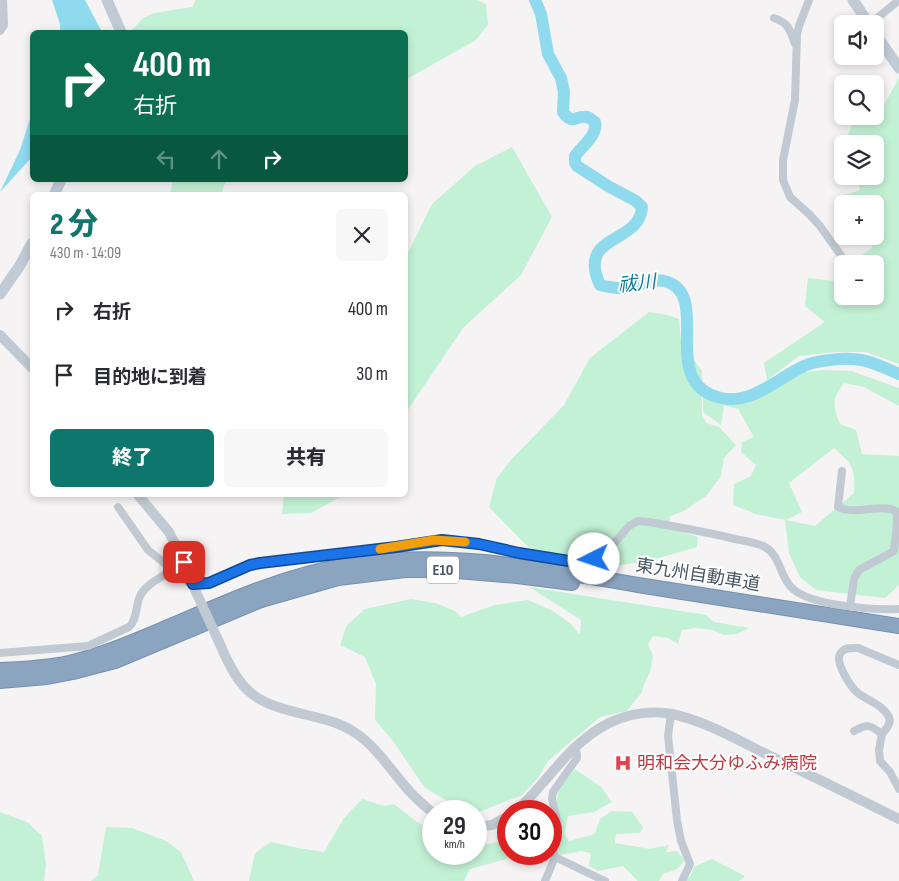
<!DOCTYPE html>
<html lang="ja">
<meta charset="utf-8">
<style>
body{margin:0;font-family:"Sofia Sans Condensed","Noto Sans JP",sans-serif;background:#f7f7f7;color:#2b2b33;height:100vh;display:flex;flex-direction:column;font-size:19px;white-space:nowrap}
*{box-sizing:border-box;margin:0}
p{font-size:16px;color:#7c7c81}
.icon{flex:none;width:28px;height:28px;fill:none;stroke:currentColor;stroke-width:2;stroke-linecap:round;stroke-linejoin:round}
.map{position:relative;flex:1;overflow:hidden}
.details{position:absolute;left:30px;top:192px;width:378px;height:305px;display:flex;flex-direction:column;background:#fff;border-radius:8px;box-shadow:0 2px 8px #0003}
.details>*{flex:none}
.hud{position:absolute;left:30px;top:30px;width:378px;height:152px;border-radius:8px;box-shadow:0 2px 8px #0003;background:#0b6e4f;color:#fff;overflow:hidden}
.fabs{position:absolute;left:834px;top:15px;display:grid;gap:10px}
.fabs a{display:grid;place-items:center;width:50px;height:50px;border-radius:8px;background:#fff;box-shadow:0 2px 8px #0003;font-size:25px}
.speed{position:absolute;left:422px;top:800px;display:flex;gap:10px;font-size:25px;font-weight:700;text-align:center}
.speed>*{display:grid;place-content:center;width:65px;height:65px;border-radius:50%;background:#fff;box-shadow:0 2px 8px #0003;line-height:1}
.speed small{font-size:12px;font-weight:400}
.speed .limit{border:8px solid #d22;background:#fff;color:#111}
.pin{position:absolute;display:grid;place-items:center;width:42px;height:42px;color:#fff;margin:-21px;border-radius:10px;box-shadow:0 2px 8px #0006}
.me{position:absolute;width:55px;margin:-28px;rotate:266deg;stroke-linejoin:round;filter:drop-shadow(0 0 4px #0008)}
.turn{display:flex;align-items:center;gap:18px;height:105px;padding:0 20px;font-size:22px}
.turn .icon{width:65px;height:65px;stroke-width:2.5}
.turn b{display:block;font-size:35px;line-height:42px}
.lanes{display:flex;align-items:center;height:48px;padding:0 20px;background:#0003;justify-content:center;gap:25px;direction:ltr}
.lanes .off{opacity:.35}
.round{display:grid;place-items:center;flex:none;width:52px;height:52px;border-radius:8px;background:#f7f7f7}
.headline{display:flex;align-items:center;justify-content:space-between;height:85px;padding:0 20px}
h1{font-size:30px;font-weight:800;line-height:38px;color:#0f766e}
.action{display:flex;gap:10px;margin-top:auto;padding:10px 20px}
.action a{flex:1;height:58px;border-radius:8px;background:#0f766e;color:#fff;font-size:20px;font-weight:800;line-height:58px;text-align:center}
.action a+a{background:#f7f7f7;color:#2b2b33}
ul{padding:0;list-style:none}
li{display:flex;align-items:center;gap:15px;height:65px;padding:0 20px}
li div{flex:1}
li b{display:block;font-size:19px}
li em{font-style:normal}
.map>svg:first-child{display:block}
.green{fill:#c3f1d5;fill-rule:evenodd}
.water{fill:#90daee}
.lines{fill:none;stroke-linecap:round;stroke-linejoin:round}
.river{stroke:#90daee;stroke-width:12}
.motorway-casing{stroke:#7690ad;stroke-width:16}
.minor{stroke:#c1cad2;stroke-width:8}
.tertiary{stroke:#c1cad2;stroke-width:10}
.secondary{stroke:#c1cbd6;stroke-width:11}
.motorway{stroke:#8ba5c1;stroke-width:14}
.tertiary-bridge{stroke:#c1cad2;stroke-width:10}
.route-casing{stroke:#114b97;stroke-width:12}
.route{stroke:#1a73e8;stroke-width:9}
.slow{stroke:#f59e0b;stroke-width:9}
.labels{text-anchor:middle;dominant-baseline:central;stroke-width:4;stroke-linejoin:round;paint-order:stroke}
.shield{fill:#fff;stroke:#808990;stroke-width:1}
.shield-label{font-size:16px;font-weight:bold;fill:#4a5661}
.street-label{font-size:18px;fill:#4a5661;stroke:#fff}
.health-label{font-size:18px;fill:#be3a42;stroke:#fff;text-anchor:start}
.water-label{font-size:19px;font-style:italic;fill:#0c7c9b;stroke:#fff}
</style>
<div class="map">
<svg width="899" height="881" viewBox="0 0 899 881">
<rect width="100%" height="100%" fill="#f5f3f3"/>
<g class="green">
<path d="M 196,0 L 477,0 L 486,4 L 488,25 L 476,40 L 407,79 L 405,79 L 405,32 L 130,32 L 143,18 L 154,13 L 192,7 Z"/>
<path d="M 899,78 L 899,364 L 866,352 L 835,352 L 799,356 L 767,380 L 764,363 L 825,322 L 805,306 L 808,278 L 842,282 L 842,296 L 875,296 L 875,264 L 856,264 L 855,259 L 872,248 L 876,233 L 875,204 L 844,204 L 842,196 L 860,190 L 856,176 L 875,176 L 875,144 L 849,144 L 848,135 L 855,116 L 875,116 L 875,109 L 884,105 Z"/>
<path d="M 512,147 L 552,217 L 521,275 L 463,328 L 405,414 L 405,259 L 432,204 L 475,166 Z"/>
<path d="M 173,180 L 226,180 L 221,195 L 170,195 Z"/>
<path d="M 649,312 L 664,314 L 679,319 L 681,342 L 702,371 L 702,415 L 706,423 L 719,427 L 736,445 L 724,458 L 721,476 L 706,496 L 684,511 L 670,516 L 669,528 L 698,537 L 697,547 L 652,560 L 598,569 L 528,547 L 489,507 L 497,478 L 510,461 L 564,405 L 590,358 Z"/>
<path d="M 825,370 L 851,371 L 899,388 L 899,406 L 864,387 L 844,383 C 831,400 833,405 840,424 L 856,430 L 862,454 L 899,456 L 899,585 L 885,598 L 816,590 L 800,577 L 789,553 L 785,520 L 756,514 L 733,505 L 734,484 L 751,476 L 756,465 L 741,452 L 742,442 L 754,437 L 738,409 L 724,405 L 721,425 L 703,412 L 703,384 L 732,402 L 770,392 L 785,380 L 804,372 ZM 834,448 C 854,466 855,467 854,493 L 815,526 L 786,520 L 802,512 L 789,483 Z"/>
<path d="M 284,495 L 344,495 L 311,513 L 282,514 Z"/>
<path d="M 529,587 L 706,615 L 714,622 L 749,628 L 737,634 L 724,635 L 713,630 L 696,628 L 682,630 L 678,644 L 668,638 L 653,636 L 648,644 L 653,656 L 650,672 L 644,684 L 642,692 L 627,711 L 600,717 L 548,761 L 538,778 L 522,795 L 479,812 L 456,806 L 425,788 L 393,741 L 375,720 L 376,684 L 365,657 L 340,645 L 347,625 L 365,609 L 411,599 L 435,603 L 455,611 L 461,617 L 495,605 L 528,600 L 553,611 L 571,624 L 580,635 L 581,620 Z"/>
<path d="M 575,769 L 601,787 L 612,802 L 594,812 L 568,816 L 564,834 L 569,841 L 595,834 L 600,819 L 612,811 L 632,812 L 643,827 L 640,833 L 616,834 L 615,843 L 650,849 L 669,845 L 666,852 L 677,851 L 684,860 C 680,869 674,871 664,873 L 659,881 L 638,881 L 623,866 L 598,871 L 589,866 L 591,853 L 581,851 L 561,855 L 551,844 L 551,837 L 557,828 L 557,800 L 558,793 L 561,787 Z"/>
<path d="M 362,799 L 384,806 L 394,804 L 417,822 L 434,832 L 434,854 L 476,854 L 476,846 L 497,842 L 509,835 L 509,854 L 525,854 L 470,869 L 464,881 L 249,881 L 255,853 L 271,842 L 298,848 L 324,852 L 344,818 Z"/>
<path d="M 0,812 L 27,822 L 42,836 L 46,864 L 44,881 L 0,881 Z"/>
<path d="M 106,827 L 132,828 L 166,841 L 181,852 L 194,881 L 91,881 L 98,875 Z"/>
<path d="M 712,859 L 745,876 L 739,881 L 685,881 L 691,875 L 694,867 Z"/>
</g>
<g class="water">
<path d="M 52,0 L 85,0 L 102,32 L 60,32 L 60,24 Z"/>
<path d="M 32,113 L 32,157 L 0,192 L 20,150 Z"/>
</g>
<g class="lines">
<path class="river" d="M 535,0 L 541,14 L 548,54 L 561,78 L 564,92 L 563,112 C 573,126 575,115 587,117 C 590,118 592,120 595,122 C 598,135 582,146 575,156 L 575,163 L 577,166 L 608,186 L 636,201 L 642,207 C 640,245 576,233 600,285 C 609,287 617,289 626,288 C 638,286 652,278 664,281 C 715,293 655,383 721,398 C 752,405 778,378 804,366 C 812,362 821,361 830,360 C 861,356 872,362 899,374"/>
<g class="motorway-casing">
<g id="motorway">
<path d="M 0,670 C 23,669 46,668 69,663 C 107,654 142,638 178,623 C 233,599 288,575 348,565 C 445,549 543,569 638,585 C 725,599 812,613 899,626"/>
<path d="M 0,681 L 47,677 L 73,672 L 115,661 L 261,600 L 338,578 L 405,570 L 445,570 L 517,576 L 572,583"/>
</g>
</g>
<g class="minor">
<path d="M 809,0 L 799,26 L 797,35 L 795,100 L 783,160 L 783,180 L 790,197 L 809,214 L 820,226 L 847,264"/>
<path d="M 774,18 C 789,23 790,30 795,44"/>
<path d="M 870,24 L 899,0"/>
<path d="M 0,31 L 4,25 L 3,0"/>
<path d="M 842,471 L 838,507 C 857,516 879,503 896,511 C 899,521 895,539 894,551 L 859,570 L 854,579 L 850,606"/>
<path d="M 118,507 L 148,550 L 189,583 L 203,585 L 209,583 L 250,565 L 260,563 L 387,548 L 442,540 L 479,544 L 519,553 L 558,559 L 575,562 L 586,561 L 605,554 L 629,526 L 638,521 L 649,522 C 678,527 707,532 735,539 C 745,541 756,542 765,547 C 781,556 779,576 792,588 C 810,606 874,610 899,609"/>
<path d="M 0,653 L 88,646 L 129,627 C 138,619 135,605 141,594 C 148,583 162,577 173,570"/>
<path d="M 671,714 L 668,736 L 677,820 L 681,841 L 690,864 L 682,881"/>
<path d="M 854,731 C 868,724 869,724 882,734 L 879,750 L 880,761 L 890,772 L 899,789"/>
<path d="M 882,734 C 885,730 892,724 889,717 C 883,705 869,701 859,694 C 851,688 835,663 840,654 C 844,647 851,648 858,648 L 899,665"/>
<path d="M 555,857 L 553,850 L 558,825 L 552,799 L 553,792 L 577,758 L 577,754 L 574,747"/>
<path d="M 545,881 L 555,857 L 605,881"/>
</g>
<g class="tertiary">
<path d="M 0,335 L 32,368"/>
<path d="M 138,495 L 169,532 L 184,562 L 196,592"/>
<path d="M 219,642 C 242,696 255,703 311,716 C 328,720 343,724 357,734 C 380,750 394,776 414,796 C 420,802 427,808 434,814"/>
<path d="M 516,811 C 548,782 569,743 609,723 C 628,714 651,710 672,714 C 705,721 736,739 766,754 C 810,775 855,797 899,819"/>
<path d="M 476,827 L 492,825 L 509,816"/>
</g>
<g class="secondary">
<path d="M 107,0 L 121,32"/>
<path d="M 853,0 L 869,24"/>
<path d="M 875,33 L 899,68"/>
<path d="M 54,195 L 61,180"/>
<path d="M 0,294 L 19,267 L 32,243"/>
</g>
<use href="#motorway" class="motorway"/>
<path class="tertiary-bridge" d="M 196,592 L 219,642"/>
</g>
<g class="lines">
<g class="route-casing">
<path id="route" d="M 184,562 L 193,584 L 209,583 L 250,565 L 260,563 L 396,547 L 442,540 L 479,544 L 519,553 L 575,562 L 594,559"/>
</g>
<use href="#route" class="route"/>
<path class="slow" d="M 380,549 L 434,540 L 465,542"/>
</g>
<defs>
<g id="hospital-bare" transform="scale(1.35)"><path d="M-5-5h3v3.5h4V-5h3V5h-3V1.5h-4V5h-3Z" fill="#e0444e" stroke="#fff" stroke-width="2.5" paint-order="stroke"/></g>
</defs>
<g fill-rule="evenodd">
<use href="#hospital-bare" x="623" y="763"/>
</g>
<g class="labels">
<rect class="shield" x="427" y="556.5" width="32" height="27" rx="4"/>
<g class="shield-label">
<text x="443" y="570">E10</text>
</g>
<g class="street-label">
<text transform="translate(698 575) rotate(9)">東九州自動車道</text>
</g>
<g class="health-label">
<text x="637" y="763">明和会大分ゆふみ病院</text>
</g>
<g class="water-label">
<text transform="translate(637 284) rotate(-6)">祓川</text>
</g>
</g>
</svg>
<div class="fabs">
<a><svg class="icon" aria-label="sound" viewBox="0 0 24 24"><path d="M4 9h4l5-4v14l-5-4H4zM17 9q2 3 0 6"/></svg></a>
<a><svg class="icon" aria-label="search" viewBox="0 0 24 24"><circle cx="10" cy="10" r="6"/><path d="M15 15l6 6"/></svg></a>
<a><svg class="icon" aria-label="layers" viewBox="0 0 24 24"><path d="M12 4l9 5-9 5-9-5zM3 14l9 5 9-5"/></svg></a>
<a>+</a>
<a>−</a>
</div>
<div class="speed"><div>29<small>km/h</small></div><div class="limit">30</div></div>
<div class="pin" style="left:184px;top:562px;background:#d93025"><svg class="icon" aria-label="arrive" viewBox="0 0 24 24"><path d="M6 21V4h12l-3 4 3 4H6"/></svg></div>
<svg class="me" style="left:594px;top:559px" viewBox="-20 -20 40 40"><circle r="19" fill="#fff"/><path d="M0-13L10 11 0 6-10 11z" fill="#1a73e8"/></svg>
<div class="hud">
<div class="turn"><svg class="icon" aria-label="right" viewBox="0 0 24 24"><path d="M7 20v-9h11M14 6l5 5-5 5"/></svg><div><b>400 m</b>右折</div></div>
<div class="lanes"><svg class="icon off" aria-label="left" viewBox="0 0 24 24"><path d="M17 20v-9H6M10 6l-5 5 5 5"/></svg><svg class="icon off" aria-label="ahead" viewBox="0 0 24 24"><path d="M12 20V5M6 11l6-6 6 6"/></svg><svg class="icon" aria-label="right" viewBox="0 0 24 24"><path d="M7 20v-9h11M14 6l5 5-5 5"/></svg></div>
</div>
<section class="details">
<div class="headline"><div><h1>2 分</h1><p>430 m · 14:09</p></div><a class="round"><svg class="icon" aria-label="close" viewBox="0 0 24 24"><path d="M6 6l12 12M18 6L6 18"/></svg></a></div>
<ul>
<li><svg class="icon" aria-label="right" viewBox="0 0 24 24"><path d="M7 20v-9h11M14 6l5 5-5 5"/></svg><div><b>右折</b></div><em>400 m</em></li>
<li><svg class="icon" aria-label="arrive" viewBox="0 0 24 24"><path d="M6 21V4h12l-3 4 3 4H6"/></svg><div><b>目的地に到着</b></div><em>30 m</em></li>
</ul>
<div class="action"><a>終了</a><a>共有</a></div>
</section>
</div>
